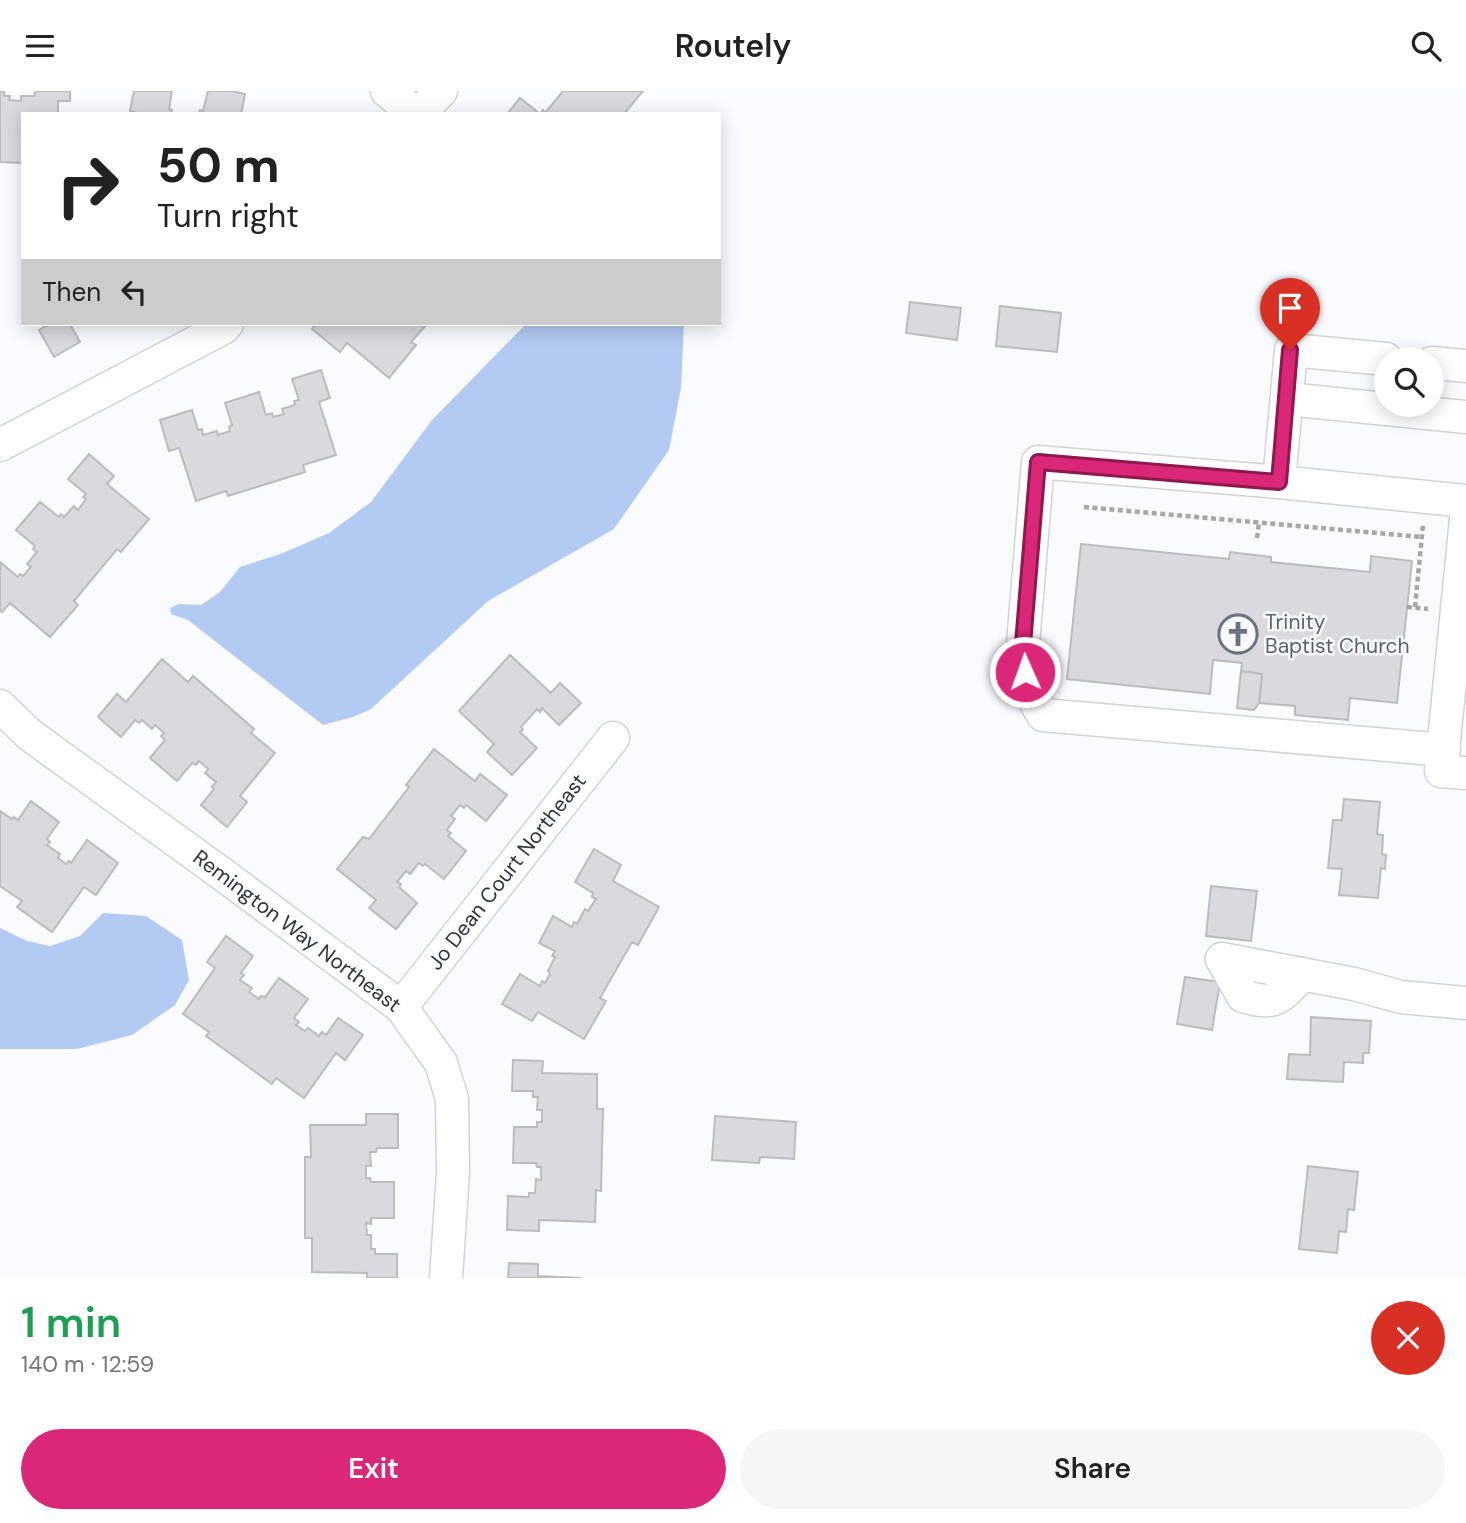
<!DOCTYPE html>
<meta charset="utf-8">
<style>
body{margin:0;font-family:"DM Sans",sans-serif;background:#f6f6f6;color:#222;height:100vh;display:flex;flex-direction:column;font-size:26px;white-space:nowrap}
*{box-sizing:border-box;margin:0}
p{font-size:23px;color:#767676}
.icon{flex:none;width:38px;height:38px;fill:none;stroke:currentColor;stroke-width:2;stroke-linecap:round;stroke-linejoin:round}
.map{position:relative;height:1187px;overflow:hidden}
.panel{display:flex;flex-direction:column;background:#fff;flex:1}
.panel>*{flex:none}
.hud{position:absolute;left:21px;top:21px;width:700px;height:214px;border-radius:0px;box-shadow:0 4px 18px #0003;background:#fff;color:#222;overflow:hidden}
.tools{position:absolute;left:1374px;top:256px;display:grid;gap:14px}
.tools a{display:grid;place-items:center;width:70px;height:70px;border-radius:50%;background:#fff;box-shadow:0 4px 18px #0003;font-size:35px}
.pin{position:absolute;display:grid;place-items:center;width:60px;height:60px;color:#fff;margin:-72px -30px;border-radius:50% 50% 50% 0;rotate:-45deg;box-shadow:0 0 7px #0007}
.pin .icon{rotate:45deg}
.me{position:absolute;width:77px;margin:-38px;rotate:358deg;stroke-linejoin:round;filter:drop-shadow(0 0 5px #0008)}
.turn{display:flex;align-items:center;gap:24px;height:147px;padding:0 21px;font-size:32px}
.turn .icon{width:91px;height:91px;stroke-width:2.5}
.turn b{display:block;font-size:49px;line-height:60px}
.then{display:flex;align-items:center;height:66px;padding:0 21px;background:#0003;gap:14px;font-size:26px}
.round{display:grid;place-items:center;flex:none;width:74px;height:74px;border-radius:37px;background:#f6f6f6}
.summary{display:flex;align-items:center;justify-content:space-between;height:119px;padding:0 21px}
h1{font-size:42px;font-weight:600;line-height:52px;color:#1e9e55}
.cta{display:flex;gap:14px;margin-top:auto;padding:14px 21px}
.cta a{flex:1;height:80px;border-radius:42px;background:#db2777;color:#fff;font-size:28px;font-weight:600;line-height:80px;text-align:center}
.cta a+a{background:#f6f6f6;color:#222}
header{display:flex;justify-content:space-between;align-items:center;height:91px;padding:0 21px;background:#fff;font-size:32px;font-weight:600}
.map>svg:first-child{display:block}
.water{fill:#b3caf3}
.building{fill:#dadade;stroke:#bcbcc0;stroke-width:2}
.lines{fill:none;stroke-linecap:round;stroke-linejoin:round}
.minor-casing{stroke:#d1d3d7;stroke-width:35}
.path{stroke:#a5a7aa;stroke-width:4.5;stroke-dasharray:5 3.5;stroke-linecap:butt}
.minor{stroke:#fff;stroke-width:32}
.route-casing{stroke:#8e194d;stroke-width:18}
.route{stroke:#db2777;stroke-width:12}
.labels{text-anchor:middle;dominant-baseline:central;stroke-width:5;stroke-linejoin:round;paint-order:stroke}
.worship-label{font-size:21px;fill:#5b616d;stroke:#f9fbff;text-anchor:start}
.street-label{font-size:21px;fill:#333435;stroke:#f9fbff}
</style>
<header><svg class="icon" aria-label="menu" viewBox="0 0 24 24"><path d="M4 6h16M4 12h16M4 18h16"/></svg>Routely<svg class="icon" aria-label="search" viewBox="0 0 24 24"><circle cx="10" cy="10" r="6"/><path d="M15 15l6 6"/></svg></header>
<div class="map">
<svg width="1466" height="1187" viewBox="0 0 1466 1187">
<rect width="100%" height="100%" fill="#f9fbff"/>
<g class="water">
<path d="M 526,233 L 684,233 L 681,297 L 669,359 L 614,438 L 488,510 L 371,618 L 353,626 L 323,634 L 188,529 L 171,523 L 170,517 L 179,513 L 201,514 L 220,501 L 240,476 L 283,462 L 329,442 L 371,411 L 432,329 Z"/>
<path d="M 103,822 L 146,825 L 182,849 L 189,889 L 175,914 L 132,944 L 77,958 L 0,958 L 0,837 L 27,850 L 50,855 L 80,845 Z"/>
</g>
<g class="building">
<path d="M 0,0 L 4,0 L 4,5 L 10,5 L 9,9 L 21,10 L 21,5 L 34,5 L 35,1 L 40,0 L 70,0 L 70,10 L 58,10 L 58,23 L 23,23 L 22,72 L 0,71 Z"/>
<path d="M 134,0 L 172,0 L 169,18 L 172,19 L 171,22 L 173,23 L 141,23 L 130,20 Z"/>
<path d="M 208,0 L 231,0 L 245,3 L 241,23 L 199,23 L 200,19 L 203,20 Z"/>
<path d="M 563,0 L 643,0 L 624,23 L 507,23 L 520,7 L 540,23 L 543,19 L 545,22 Z"/>
<path d="M 910,211 L 961,217 L 957,249 L 906,242 Z"/>
<path d="M 1000,215 L 1061,222 L 1057,261 L 996,255 Z"/>
<path d="M 49,233 L 70,233 L 80,251 L 54,266 L 39,239 Z"/>
<path d="M 316,233 L 427,233 L 411,251 L 416,254 L 389,287 L 347,252 L 340,261 L 312,238 Z"/>
<path d="M 321,279 L 330,307 L 319,311 L 336,364 L 303,374 L 305,381 L 228,405 L 226,400 L 196,410 L 179,357 L 169,360 L 160,329 L 192,319 L 198,339 L 202,338 L 203,344 L 217,340 L 218,344 L 230,340 L 229,336 L 232,334 L 225,312 L 259,301 L 266,324 L 272,322 L 273,326 L 284,323 L 282,318 L 295,314 L 294,310 L 299,309 L 292,288 Z"/>
<path d="M 89,363 L 114,385 L 107,393 L 149,428 L 121,461 L 117,458 L 74,510 L 78,514 L 50,546 L 10,512 L 2,521 L 0,519 L 0,471 L 18,486 L 20,483 L 23,485 L 31,476 L 27,473 L 37,461 L 33,458 L 35,455 L 16,439 L 40,411 L 59,426 L 61,423 L 64,426 L 74,415 L 78,419 L 86,408 L 83,406 L 86,403 L 68,388 Z"/>
<path d="M 1081,453 L 1229,468 L 1230,461 L 1271,466 L 1271,471 L 1370,481 L 1371,465 L 1412,470 L 1397,612 L 1350,607 L 1348,629 L 1295,624 L 1295,615 L 1259,612 L 1262,583 L 1241,580 L 1242,572 L 1213,569 L 1210,603 L 1067,588 Z"/>
<path d="M 510,564 L 551,602 L 560,592 L 581,612 L 559,634 L 542,617 L 540,621 L 537,618 L 521,636 L 523,639 L 520,641 L 537,657 L 512,684 L 487,661 L 494,653 L 459,620 Z"/>
<path d="M 162,568 L 188,591 L 193,585 L 254,638 L 251,642 L 275,662 L 240,705 L 247,711 L 227,736 L 201,714 L 214,698 L 212,696 L 216,691 L 205,682 L 208,678 L 199,670 L 196,674 L 192,672 L 177,690 L 150,667 L 165,649 L 161,645 L 164,642 L 155,634 L 152,638 L 142,629 L 139,632 L 135,629 L 121,646 L 98,626 L 117,603 L 126,611 Z"/>
<path d="M 1241,580 L 1262,583 L 1259,612 L 1254,619 L 1237,617 Z"/>
<path d="M 434,658 L 475,690 L 480,683 L 507,704 L 486,730 L 466,714 L 464,717 L 460,714 L 451,725 L 455,728 L 447,739 L 451,742 L 448,745 L 466,760 L 444,788 L 425,773 L 423,775 L 419,772 L 410,783 L 406,780 L 397,791 L 401,793 L 399,796 L 417,812 L 396,838 L 369,817 L 376,809 L 337,778 L 363,746 L 369,748 L 409,696 L 406,694 Z"/>
<path d="M 1344,708 L 1380,711 L 1377,743 L 1383,744 L 1382,763 L 1386,764 L 1385,778 L 1381,777 L 1378,807 L 1339,804 L 1342,778 L 1328,777 L 1333,729 L 1342,729 Z"/>
<path d="M 31,710 L 59,731 L 47,748 L 50,751 L 47,754 L 60,763 L 58,767 L 66,773 L 69,770 L 71,772 L 87,749 L 118,772 L 96,804 L 84,796 L 52,841 L 17,816 L 22,810 L 0,795 L 0,720 L 12,728 L 14,726 L 18,729 Z"/>
<path d="M 594,758 L 621,774 L 613,790 L 659,816 L 638,854 L 632,851 L 600,907 L 606,910 L 584,948 L 538,921 L 532,930 L 502,913 L 520,883 L 540,895 L 542,890 L 545,892 L 550,883 L 548,880 L 555,866 L 552,865 L 555,860 L 539,852 L 553,825 L 572,836 L 574,831 L 577,833 L 585,818 L 588,820 L 596,808 L 592,806 L 593,802 L 575,791 Z"/>
<path d="M 1211,795 L 1257,800 L 1251,850 L 1206,845 Z"/>
<path d="M 226,845 L 253,865 L 241,882 L 244,884 L 240,889 L 252,897 L 249,901 L 259,908 L 261,905 L 265,906 L 279,887 L 308,908 L 294,927 L 299,931 L 296,934 L 305,940 L 308,937 L 319,945 L 322,941 L 326,944 L 338,927 L 363,944 L 345,969 L 336,962 L 304,1007 L 276,987 L 272,993 L 206,945 L 209,941 L 183,923 L 215,877 L 207,871 Z"/>
<path d="M 1185,886 L 1220,891 L 1212,939 L 1177,933 Z"/>
<path d="M 1311,926 L 1371,930 L 1369,962 L 1363,962 L 1363,972 L 1344,971 L 1343,991 L 1287,988 L 1289,963 L 1310,964 Z"/>
<path d="M 513,969 L 543,970 L 542,982 L 597,983 L 597,1018 L 603,1018 L 601,1100 L 596,1099 L 595,1131 L 539,1129 L 539,1140 L 507,1139 L 508,1105 L 529,1106 L 529,1102 L 535,1102 L 536,1088 L 541,1089 L 541,1076 L 537,1076 L 536,1072 L 513,1072 L 514,1036 L 537,1036 L 537,1031 L 542,1031 L 542,1019 L 537,1019 L 538,1006 L 533,1006 L 533,1000 L 512,1000 Z"/>
<path d="M 366,1023 L 398,1023 L 398,1057 L 377,1057 L 376,1061 L 370,1061 L 371,1075 L 366,1075 L 366,1087 L 370,1087 L 371,1091 L 394,1091 L 394,1127 L 371,1127 L 371,1133 L 366,1132 L 367,1144 L 371,1144 L 371,1158 L 375,1158 L 375,1163 L 397,1163 L 397,1187 L 367,1187 L 367,1182 L 312,1181 L 312,1147 L 305,1147 L 305,1066 L 311,1066 L 310,1034 L 366,1034 Z"/>
<path d="M 715,1025 L 796,1031 L 794,1068 L 760,1066 L 759,1072 L 712,1069 Z"/>
<path d="M 1308,1075 L 1358,1081 L 1354,1119 L 1348,1118 L 1346,1141 L 1339,1140 L 1337,1162 L 1299,1158 Z"/>
<path d="M 509,1172 L 538,1173 L 538,1185 L 581,1187 L 508,1187 Z"/>
</g>
<g class="lines">
<g class="minor-casing">
<g id="minor">
<path d="M 387,0 L 416,23"/>
<path d="M 419,23 L 441,0"/>
<path d="M 1432,272 L 1466,275"/>
<path d="M 1287,308 L 1466,326"/>
<path d="M 0,354 L 223,237 L 227,233"/>
<path d="M 1279,391 L 1291,259 L 1386,268"/>
<path d="M 1466,428 L 1441,680 L 1466,682"/>
<path d="M 0,615 L 30,644 L 225,785 L 401,916 L 441,972 L 452,1008 L 453,1081 L 446,1187"/>
<path d="M 1444,659 L 1043,624 C 1031,606 1025,586 1022,565 L 1038,371 L 1279,391 L 1466,410"/>
<path d="M 1222,868 L 1354,893 L 1401,906 L 1466,912"/>
<path d="M 1222,868 L 1243,905 C 1276,916 1280,906 1303,883"/>
<path d="M 401,916 L 613,647"/>
</g>
</g>
<g class="path">
<path d="M 1084,416 L 1422,446"/>
<path d="M 1257,447 L 1259,432"/>
<path d="M 1407,516 L 1428,518"/>
<path d="M 1415,516 L 1423,434"/>
</g>
<use href="#minor" class="minor"/>
</g>
<g class="lines">
<g class="route-casing">
<path id="route" d="M 1025,581 L 1022,565 L 1038,371 L 1279,391 L 1290,259"/>
</g>
<use href="#route" class="route"/>
</g>
<defs>
<g id="church-ring" transform="scale(2.0125)"><circle r="9.5" fill="#f9fbff" stroke="#6b7280" stroke-width="1.5"/><path d="M-1.2-6h2.4v3.5h3.3v2.4h-3.3V6h-2.4V-.1h-3.3v-2.4h3.3Z" fill="#6b7280"/></g>
</defs>
<g fill-rule="evenodd">
<use href="#church-ring" x="1238" y="543"/>
</g>
<g class="labels">
<g class="worship-label">
<text x="1265" y="531">Trinity<tspan x="1265" dy="24">Baptist Church</tspan></text>
</g>
<g class="street-label">
<text transform="translate(507 781) rotate(-52)">Jo Dean Court Northeast</text>
<text transform="translate(297 840) rotate(37)">Remington Way Northeast</text>
</g>
</g>
</svg>
<div class="tools">
<a><svg class="icon" aria-label="search" viewBox="0 0 24 24"><circle cx="10" cy="10" r="6"/><path d="M15 15l6 6"/></svg></a>
</div>
<div class="pin" style="left:1290px;top:259px;background:#d93025"><svg class="icon" aria-label="arrive" viewBox="0 0 24 24"><path d="M6 21V4h12l-3 4 3 4H6"/></svg></div>
<svg class="me" style="left:1025px;top:581px" viewBox="-20 -20 40 40"><circle r="17" fill="#db2777" stroke="#fff" stroke-width="3"/><path d="M0-11L8 9 0 5-8 9z" fill="#fff"/></svg>
<div class="hud">
<div class="turn"><svg class="icon" aria-label="right" viewBox="0 0 24 24"><path d="M7 20v-9h11M14 6l5 5-5 5"/></svg><div><b>50 m</b>Turn right</div></div>
<div class="then">Then<svg class="icon" aria-label="left" viewBox="0 0 24 24"><path d="M17 20v-9H6M10 6l-5 5 5 5"/></svg></div>
</div>
</div>
<section class="panel">
<div class="summary"><div><h1>1 min</h1><p>140 m · 12:59</p></div><a class="round" style="background:#d93025;color:#fff"><svg class="icon" aria-label="close" viewBox="0 0 24 24"><path d="M6 6l12 12M18 6L6 18"/></svg></a></div>
<div class="cta"><a>Exit</a><a>Share</a></div>
</section>
